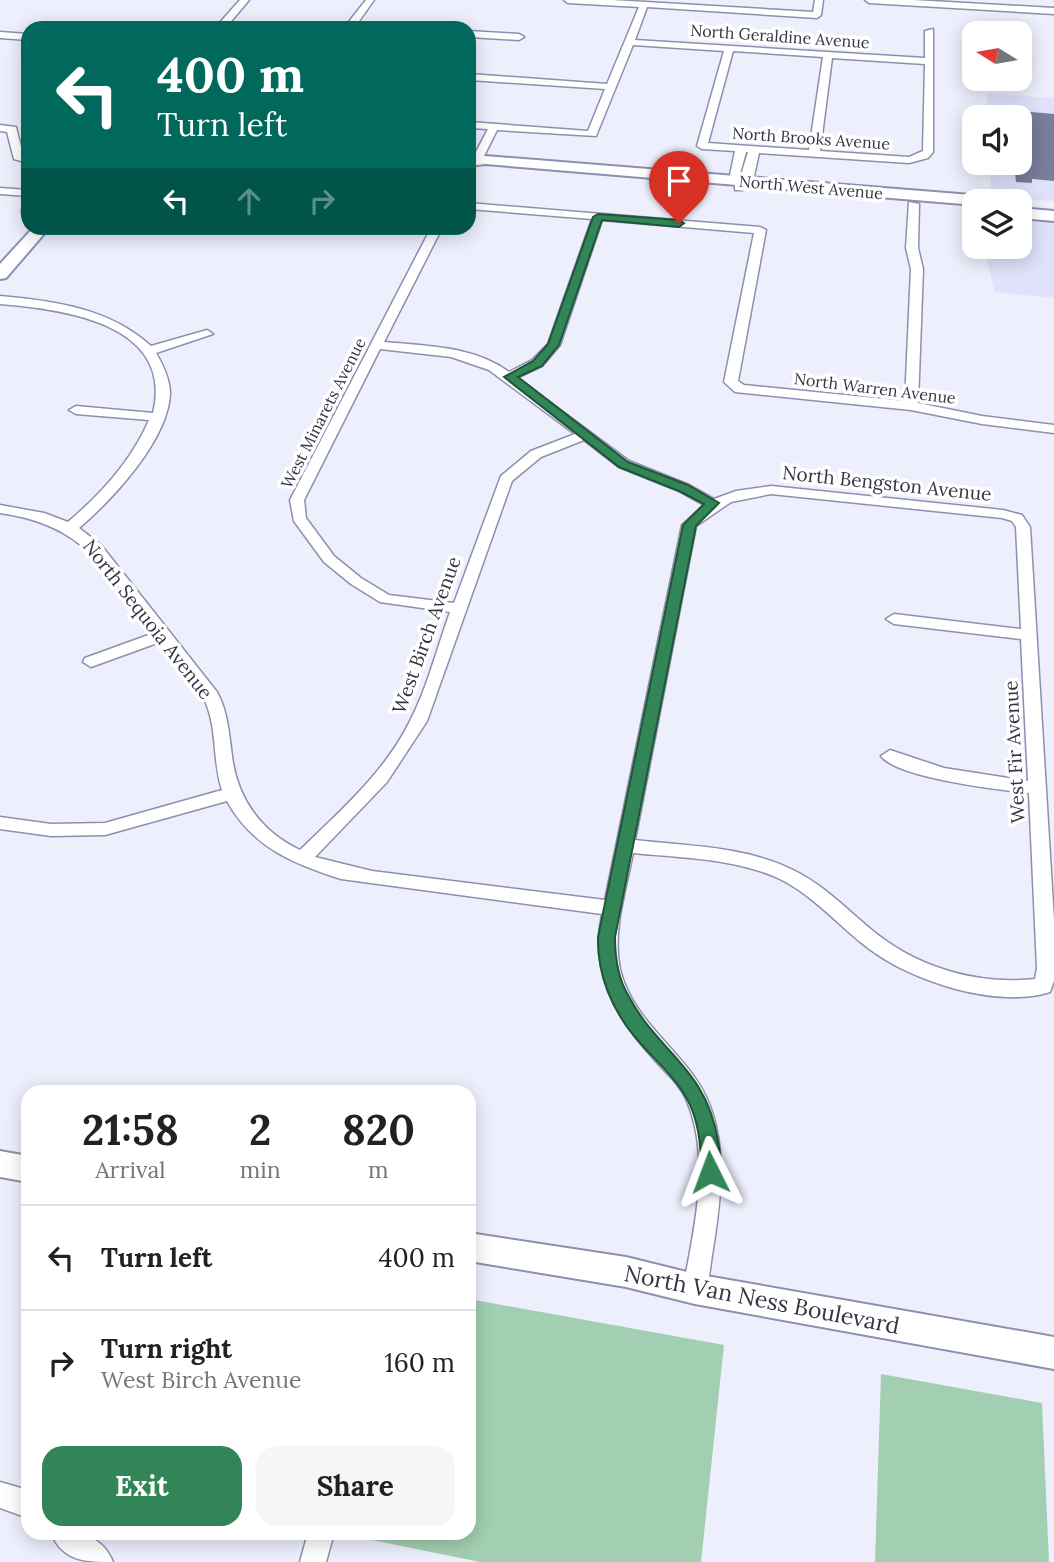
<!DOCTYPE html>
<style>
body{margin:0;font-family:Lora,serif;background:#f6f6f6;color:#222;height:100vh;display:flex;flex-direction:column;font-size:26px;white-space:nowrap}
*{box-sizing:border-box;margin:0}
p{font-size:23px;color:#767676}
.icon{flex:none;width:38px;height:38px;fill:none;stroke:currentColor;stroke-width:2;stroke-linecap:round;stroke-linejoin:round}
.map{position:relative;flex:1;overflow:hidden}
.sheet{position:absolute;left:21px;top:1085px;width:455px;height:455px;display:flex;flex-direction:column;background:#fff;border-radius:21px;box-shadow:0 4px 18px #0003}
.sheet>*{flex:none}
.hud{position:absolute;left:21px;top:21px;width:455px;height:214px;border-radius:21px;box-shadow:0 4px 18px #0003;background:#00695c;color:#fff;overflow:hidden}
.needle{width:46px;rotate:281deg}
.fabs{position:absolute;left:962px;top:21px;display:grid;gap:14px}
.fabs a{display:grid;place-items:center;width:70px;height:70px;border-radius:14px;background:#fff;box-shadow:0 4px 18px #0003;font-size:35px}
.pin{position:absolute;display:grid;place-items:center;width:60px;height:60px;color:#fff;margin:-72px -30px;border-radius:50% 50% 50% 0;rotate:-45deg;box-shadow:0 0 7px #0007}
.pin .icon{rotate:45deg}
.me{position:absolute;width:77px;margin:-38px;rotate:357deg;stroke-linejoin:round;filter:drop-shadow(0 0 5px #0008)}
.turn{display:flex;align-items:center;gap:24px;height:147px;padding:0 21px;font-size:32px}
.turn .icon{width:91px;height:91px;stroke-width:2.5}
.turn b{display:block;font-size:49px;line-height:60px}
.lanes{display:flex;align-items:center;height:66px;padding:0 21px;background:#0003;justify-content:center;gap:35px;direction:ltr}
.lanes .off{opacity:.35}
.eta{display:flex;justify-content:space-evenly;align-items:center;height:119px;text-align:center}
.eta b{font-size:42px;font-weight:800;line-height:49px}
.primary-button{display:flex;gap:14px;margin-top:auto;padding:14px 21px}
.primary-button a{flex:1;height:80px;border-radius:21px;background:#328556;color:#fff;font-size:28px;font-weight:800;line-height:80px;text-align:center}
.primary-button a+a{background:#f6f6f6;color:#222}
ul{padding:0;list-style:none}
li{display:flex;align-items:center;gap:21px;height:105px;padding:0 21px;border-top:2px solid #e0e0e0}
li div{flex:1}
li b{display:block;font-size:26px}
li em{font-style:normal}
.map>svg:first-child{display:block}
.built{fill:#e0e2fb}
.green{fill:#a2cfb1}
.building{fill:#7a7d9b}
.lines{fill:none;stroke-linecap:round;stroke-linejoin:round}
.street-casing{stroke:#8d8faf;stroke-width:3}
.secondary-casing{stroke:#8d8faf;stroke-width:4}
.street{fill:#fff;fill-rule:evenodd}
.secondary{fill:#fff;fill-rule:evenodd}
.route{fill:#328556;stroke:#205638;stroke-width:2}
.labels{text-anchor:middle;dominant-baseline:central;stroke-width:7;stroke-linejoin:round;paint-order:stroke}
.far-street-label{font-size:16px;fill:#353643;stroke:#fff}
.street-label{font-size:19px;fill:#353643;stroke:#fff}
.near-street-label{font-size:23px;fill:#353643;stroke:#fff}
</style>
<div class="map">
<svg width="1054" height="1562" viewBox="0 0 1054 1562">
<rect width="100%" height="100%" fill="#eeeffd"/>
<g class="built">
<path d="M 987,93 L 1054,98 L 1054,201 L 991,197 L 990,163 L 1020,163 L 1020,117 L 988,117 Z"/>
<path d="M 1020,219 L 1054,222 L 1054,298 L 995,292 L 983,247 L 1020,247 Z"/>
</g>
<g class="green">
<path d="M 469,1299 L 724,1345 L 701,1562 L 480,1562 L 357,1537 L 358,1533 L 469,1533 Z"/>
<path d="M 881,1374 L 1042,1403 L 1049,1562 L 875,1562 Z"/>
</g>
<path class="building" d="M 1020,111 L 1054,114 L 1054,181 L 1032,179 L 1032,183 L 1016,182 L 1014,163 L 1020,163 Z"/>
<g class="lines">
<g class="street-casing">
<g id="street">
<path d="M 240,0 L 249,0 L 228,25 L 249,28 L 215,28 Z"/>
<path d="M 366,0 L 374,0 L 357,24 L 387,25 L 392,28 L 344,28 Z"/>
<path d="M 564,0 L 612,0 L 813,12 L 815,0 L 823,0 L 821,15 L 817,18 L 647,7 L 635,40 L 925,58 L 925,31 L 933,29 L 933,152 L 928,158 L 909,163 L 759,153 L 754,176 L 745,182 L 743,190 L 735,190 L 735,181 L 730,175 L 735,151 L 702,149 L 697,146 L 724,51 L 633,45 L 596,136 L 497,130 L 484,156 L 469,166 L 469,158 L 476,152 L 488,129 L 469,128 L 469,122 L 588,131 L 605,89 L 469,80 L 469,74 L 607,84 L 639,7 L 568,3 ZM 733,51 L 823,57 L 809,150 L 708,143 ZM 832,58 L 925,64 L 923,151 L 909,157 L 820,151 ZM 746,152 L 748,152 L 741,175 L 740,174 Z"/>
<path d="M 865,0 L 913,0 L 1054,8 L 1054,14 L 869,3 Z"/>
<path d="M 469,31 L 519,34 L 524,37 L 519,40 L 469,37 Z"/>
<path d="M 0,32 L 28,34 L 28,40 L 0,38 Z"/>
<path d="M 0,125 L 16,127 L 23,155 L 28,157 L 28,163 L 14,159 L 7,132 L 0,131 Z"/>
<path d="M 0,188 L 28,190 L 28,196 L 0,194 Z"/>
<path d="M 909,202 L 919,204 L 918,248 L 923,269 L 918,403 L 982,416 L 1054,425 L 1054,433 L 982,424 L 911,410 L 735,392 L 724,382 L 754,233 L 602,220 L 560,345 L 542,366 L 517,378 L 629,461 L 689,485 L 714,499 L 736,491 L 771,486 L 1003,510 L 1022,515 L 1030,527 L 1054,921 L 1054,981 L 1050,992 C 996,1009 911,981 868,948 C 838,925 814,896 780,879 C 735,858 681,858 633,853 C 626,890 612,931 620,969 C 631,1015 669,1041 695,1078 C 730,1127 722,1193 713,1249 C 710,1265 710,1282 703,1297 L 695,1300 L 687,1297 L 683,1289 C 694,1228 712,1159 686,1099 C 679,1083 664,1071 653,1058 C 614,1015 590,973 602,914 L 341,879 C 294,864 252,847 227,801 L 105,835 L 51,836 L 0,829 L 0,817 L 51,824 L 105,823 L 222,790 C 212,761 218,727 204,699 C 194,678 174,660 160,642 L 91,667 L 83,662 L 85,658 L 154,633 C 105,570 86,525 0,513 L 0,505 L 44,513 L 68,522 C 101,494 132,460 149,420 L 76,414 L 69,410 L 76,406 L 153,413 C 175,323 62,309 0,304 L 0,296 C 55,301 109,308 151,346 L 207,330 L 213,334 L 156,353 C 163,365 170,379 170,394 C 168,440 113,499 79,528 L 101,545 L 217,692 C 228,712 229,734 232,756 C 237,798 261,832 300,850 C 340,811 384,773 409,723 C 427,689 437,648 450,612 L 380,602 L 351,584 L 324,562 L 294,521 L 290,500 L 431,228 L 442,228 L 384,342 C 426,346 474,346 509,372 L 532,360 L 548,344 L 592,219 L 469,209 L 469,203 L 760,227 L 766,230 L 738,381 L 744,385 L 905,401 L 911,269 L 906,248 ZM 380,349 L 451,357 L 489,370 L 575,434 L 531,451 L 501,476 L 454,603 L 389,595 L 361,578 L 334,556 L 306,518 L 304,500 ZM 584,440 L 619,467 L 679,491 L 704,505 L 682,525 L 605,900 L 372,871 L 315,857 L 387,782 L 427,721 L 512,481 L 541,457 ZM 771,494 L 1002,518 L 1012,521 L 1016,527 L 1021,629 L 894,614 L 886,619 L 894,624 L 1021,639 L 1028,781 L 944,768 L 890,750 L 881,756 C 897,778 1000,790 1029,793 L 1037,968 L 1035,979 C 980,985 922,969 878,935 C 850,913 826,886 793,870 C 744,846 688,846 635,840 L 696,526 L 731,502 Z"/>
<path d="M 28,205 L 28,217 L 22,214 L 22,208 Z"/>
<path d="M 0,1482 L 28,1490 L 28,1518 L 0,1508 Z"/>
<path d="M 51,1533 C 78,1533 101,1533 113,1562 C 86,1562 63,1562 51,1533 Z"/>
<path d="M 308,1533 L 334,1533 L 326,1562 L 300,1562 Z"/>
</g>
</g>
<g class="secondary-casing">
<g id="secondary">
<path d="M 485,156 L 984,196 L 992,201 L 975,201 L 975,205 L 485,164 L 469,166 L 469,158 Z"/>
<path d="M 1020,208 L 1054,211 L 1054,221 L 1020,218 Z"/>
<path d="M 33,228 L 49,228 L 6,278 L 0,279 L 0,264 Z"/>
<path d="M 0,1151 L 28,1156 L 28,1182 L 0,1177 Z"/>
<path d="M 469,1233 L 626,1257 L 695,1274 L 1054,1337 L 1054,1369 L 695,1304 L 626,1287 L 469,1261 Z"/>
</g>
</g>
<use href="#street" class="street"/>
<use href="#secondary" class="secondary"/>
</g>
<path class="route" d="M 598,214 L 679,220 L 684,223 L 679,227 L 602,220 L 559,345 L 542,366 L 518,377 L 628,462 L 688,485 L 719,503 L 696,526 L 615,937 C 615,956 618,978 628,995 C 658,1053 706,1067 718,1141 C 720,1153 722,1166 717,1178 L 710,1181 L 703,1178 C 699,1171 701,1165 701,1157 C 700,1139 696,1115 687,1099 C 674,1075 652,1058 635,1037 C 612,1010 597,973 598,937 L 683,525 L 704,504 L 679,491 L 619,467 L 504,377 L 533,361 L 548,344 L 593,217 Z"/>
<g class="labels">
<g class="far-street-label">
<text transform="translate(780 36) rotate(4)">North Geraldine Avenue</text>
<text transform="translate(811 138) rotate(4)">North Brooks Avenue</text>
<text transform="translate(811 187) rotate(5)">North West Avenue</text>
<text transform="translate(875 388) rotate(7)">North Warren Avenue</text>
<text transform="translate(323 413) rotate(-63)">West Minarets Avenue</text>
</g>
<g class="street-label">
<text transform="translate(887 483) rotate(6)">North Bengston Avenue</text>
<text transform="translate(148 619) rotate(52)">North Sequoia Avenue</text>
<text transform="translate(426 635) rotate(-70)">West Birch Avenue</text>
<text transform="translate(1014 752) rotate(-93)">West Fir Avenue</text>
</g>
<g class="near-street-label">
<text transform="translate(762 1299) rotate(11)">North Van Ness Boulevard</text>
</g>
</g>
</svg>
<div class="fabs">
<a><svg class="needle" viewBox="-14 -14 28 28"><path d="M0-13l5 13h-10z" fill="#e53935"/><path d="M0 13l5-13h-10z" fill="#767676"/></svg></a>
<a><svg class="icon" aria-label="sound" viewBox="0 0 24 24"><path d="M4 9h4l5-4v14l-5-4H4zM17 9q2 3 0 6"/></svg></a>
<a><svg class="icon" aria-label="layers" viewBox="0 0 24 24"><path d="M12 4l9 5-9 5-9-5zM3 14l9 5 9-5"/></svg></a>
</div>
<div class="pin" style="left:679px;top:223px;background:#d93025"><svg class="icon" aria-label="arrive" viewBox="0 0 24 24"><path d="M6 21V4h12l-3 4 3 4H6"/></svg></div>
<svg class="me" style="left:710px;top:1172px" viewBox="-20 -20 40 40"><path d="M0-17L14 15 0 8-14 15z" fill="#328556" stroke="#fff" stroke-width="4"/></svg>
<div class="hud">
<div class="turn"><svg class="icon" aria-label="left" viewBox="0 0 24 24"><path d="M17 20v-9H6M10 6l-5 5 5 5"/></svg><div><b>400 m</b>Turn left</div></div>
<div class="lanes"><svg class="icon" aria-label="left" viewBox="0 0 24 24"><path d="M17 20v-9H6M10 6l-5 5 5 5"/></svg><svg class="icon off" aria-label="ahead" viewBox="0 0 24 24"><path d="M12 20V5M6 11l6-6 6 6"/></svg><svg class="icon off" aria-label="right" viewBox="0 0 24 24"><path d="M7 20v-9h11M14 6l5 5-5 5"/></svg></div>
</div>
<section class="sheet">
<div class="eta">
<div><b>21:58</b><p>Arrival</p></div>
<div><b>2</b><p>min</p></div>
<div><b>820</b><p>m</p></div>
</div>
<ul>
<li><svg class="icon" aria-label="left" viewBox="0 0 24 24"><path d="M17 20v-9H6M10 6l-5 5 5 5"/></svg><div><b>Turn left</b></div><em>400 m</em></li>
<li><svg class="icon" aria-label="right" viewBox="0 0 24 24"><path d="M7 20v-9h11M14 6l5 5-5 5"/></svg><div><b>Turn right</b><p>West Birch Avenue</p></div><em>160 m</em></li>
</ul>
<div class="primary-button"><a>Exit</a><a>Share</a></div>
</section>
</div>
